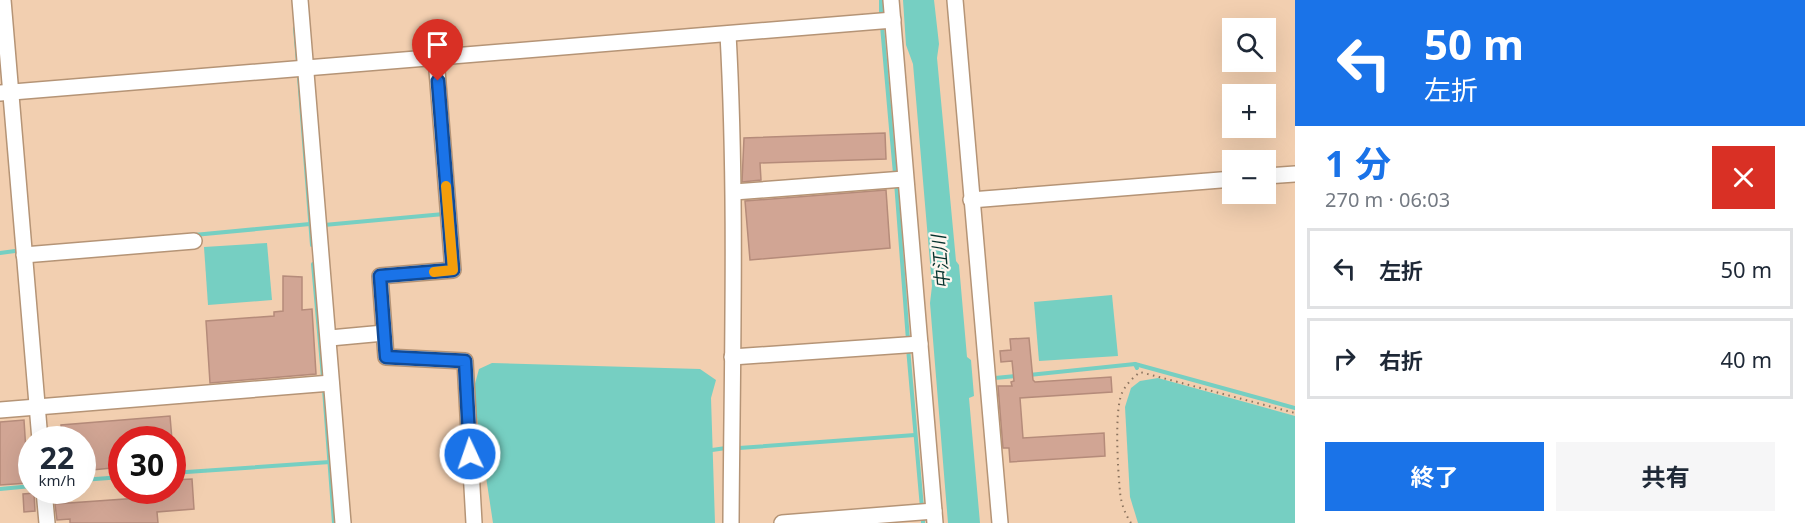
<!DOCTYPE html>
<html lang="ja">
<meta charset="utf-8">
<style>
body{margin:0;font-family:"Noto Sans","Noto Sans JP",sans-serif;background:#f6f6f7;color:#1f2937;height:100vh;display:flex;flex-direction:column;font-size:22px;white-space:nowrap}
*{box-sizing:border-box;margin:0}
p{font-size:20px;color:#747a83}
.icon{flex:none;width:33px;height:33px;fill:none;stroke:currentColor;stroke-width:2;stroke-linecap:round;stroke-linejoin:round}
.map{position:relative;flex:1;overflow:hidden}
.drawer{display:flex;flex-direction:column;background:#fff;width:510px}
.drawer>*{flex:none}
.hud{background:#1a73e8;color:#fff;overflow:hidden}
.tools{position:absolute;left:1222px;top:18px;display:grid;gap:12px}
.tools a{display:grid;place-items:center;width:54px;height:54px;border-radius:0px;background:#fff;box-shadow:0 6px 24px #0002;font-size:30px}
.speed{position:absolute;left:18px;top:426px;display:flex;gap:12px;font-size:30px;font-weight:700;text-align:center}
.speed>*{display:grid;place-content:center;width:78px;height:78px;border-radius:50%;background:#fff;box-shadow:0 6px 24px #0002;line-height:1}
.speed small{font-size:15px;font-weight:400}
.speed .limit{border:9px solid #d22;background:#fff;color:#111}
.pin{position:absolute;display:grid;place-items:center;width:51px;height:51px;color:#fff;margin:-62px -26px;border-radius:50% 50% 50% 0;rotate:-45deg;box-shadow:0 0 6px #0007}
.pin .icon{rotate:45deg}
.me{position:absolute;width:66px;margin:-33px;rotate:357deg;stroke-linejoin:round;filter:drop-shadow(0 0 4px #0008)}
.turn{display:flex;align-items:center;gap:21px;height:126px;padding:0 30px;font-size:27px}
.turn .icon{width:78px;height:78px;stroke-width:2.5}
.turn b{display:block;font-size:42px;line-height:51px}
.round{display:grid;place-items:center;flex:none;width:63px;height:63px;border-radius:0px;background:#f6f6f7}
.overview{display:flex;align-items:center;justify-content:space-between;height:102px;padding:0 30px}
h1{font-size:36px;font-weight:700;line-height:45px;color:#1a73e8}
.cta{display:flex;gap:12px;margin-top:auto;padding:12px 30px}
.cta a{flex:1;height:69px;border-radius:0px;background:#1a73e8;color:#fff;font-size:24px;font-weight:700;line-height:69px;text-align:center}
.cta a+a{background:#f6f6f7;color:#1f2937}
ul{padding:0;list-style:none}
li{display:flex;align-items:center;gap:18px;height:81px;margin:0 12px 9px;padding:0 18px;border:3px solid #e0e1e3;border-radius:0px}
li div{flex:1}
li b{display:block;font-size:22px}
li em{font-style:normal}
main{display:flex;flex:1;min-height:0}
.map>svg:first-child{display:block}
.water{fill:#76cfc2}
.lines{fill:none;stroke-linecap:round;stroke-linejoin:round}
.stream{stroke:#76cfc2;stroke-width:4}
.building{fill:#d1a594;stroke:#b58b7a;stroke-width:1.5}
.minor-casing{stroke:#b59476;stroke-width:18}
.path{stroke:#8c745f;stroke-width:2;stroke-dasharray:1.5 4.5;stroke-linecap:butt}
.minor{stroke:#fff;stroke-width:15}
.route-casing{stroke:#114b97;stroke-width:15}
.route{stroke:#1a73e8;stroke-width:10}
.slow{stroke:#f59e0b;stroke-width:10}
.labels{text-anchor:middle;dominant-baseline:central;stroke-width:4.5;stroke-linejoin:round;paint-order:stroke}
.water-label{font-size:18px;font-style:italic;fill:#05322d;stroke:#fdf6ef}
</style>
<main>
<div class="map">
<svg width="1295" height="523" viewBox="0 0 1295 523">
<rect width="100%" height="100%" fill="#f2cfb0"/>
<g class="water">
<path d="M 903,0 L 934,0 L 939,44 L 937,58 L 956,261 L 959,265 L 967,357 L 971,360 L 974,396 L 969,398 L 980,523 L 948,523 L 930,303 L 932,286 L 913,64 L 906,45 Z"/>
<path d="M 267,243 L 272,300 L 208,305 L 204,247 Z"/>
<path d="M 1112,295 L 1118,356 L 1039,361 L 1034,302 Z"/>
<path d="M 492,363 L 700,369 L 716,380 L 711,398 L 715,523 L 493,523 L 473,391 L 479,369 Z"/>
<path d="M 1158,378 L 1295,416 L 1295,523 L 1138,523 L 1130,497 L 1125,407 L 1131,388 L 1140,381 Z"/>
</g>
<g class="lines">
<g class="stream">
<path d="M 881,0 L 881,16"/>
<path d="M 882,26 L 895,174"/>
<path d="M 295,28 L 298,63"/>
<path d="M 299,77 L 312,245"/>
<path d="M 896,182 L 908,340"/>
<path d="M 324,225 L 444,214"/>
<path d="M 194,235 L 310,224"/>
<path d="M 0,253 L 15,251"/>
<path d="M 313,264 L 323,377"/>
<path d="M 908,348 L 922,508"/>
<path d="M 1135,364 L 1295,408"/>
<path d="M 1029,375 L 1135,364 L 1137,368"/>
<path d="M 995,378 L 1016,376"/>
<path d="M 324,389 L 334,523"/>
<path d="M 739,448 L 915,435"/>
<path d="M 712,450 L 726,448"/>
<path d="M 172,473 L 330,462"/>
<path d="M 82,480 L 122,477"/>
<path d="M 0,489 L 32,486"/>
<path d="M 923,516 L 923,523"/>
</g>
</g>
<g class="building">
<path d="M 885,133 L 886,159 L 760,163 L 761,180 L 742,182 L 744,138 Z"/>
<path d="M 886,190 L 890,248 L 750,260 L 745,201 Z"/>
<path d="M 283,276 L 302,277 L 302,310 L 312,309 L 316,374 L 210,383 L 206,321 L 274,316 L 274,312 L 283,311 Z"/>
<path d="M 1029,338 L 1033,380 L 1035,382 L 1111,377 L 1112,392 L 1020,398 L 1023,438 L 1104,433 L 1105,456 L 1010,462 L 1009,448 L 1003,448 L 998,386 L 1012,386 L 1011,382 L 1014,381 L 1012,361 L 1001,362 L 1000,351 L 1011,350 L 1010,339 Z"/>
<path d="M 170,416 L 172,440 L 122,440 L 122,467 L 82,471 L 82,440 L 62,440 L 61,425 Z"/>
<path d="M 24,420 L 28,483 L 0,485 L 0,422 Z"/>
<path d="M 192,479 L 194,509 L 157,512 L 158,523 L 70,523 L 70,519 L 57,520 L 55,504 L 167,496 L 167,490 L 172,490 L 172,480 Z"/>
<path d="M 34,493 L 35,511 L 24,512 L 23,494 Z"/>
</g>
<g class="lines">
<g class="minor-casing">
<g id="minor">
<path d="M 3,0 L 40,440"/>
<path d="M 300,0 L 343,523"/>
<path d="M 891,0 L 935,523"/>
<path d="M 955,0 L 1000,523"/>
<path d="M 728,34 C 737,197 732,360 731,523"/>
<path d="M 436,58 L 453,270 L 380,276 L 386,357 L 465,361 L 474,523"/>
<path d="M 0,93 L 893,20"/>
<path d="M 1266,176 L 1295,174"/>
<path d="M 734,192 L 904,179"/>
<path d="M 971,200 L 1233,179"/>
<path d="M 24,255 L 194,241"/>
<path d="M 330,338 L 384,333"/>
<path d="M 732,357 L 920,344"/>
<path d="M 0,410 L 331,383"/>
<path d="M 44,490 L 47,523"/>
<path d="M 782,523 L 934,511"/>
</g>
</g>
<path class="path" d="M 1131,523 C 1125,514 1121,503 1120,492 C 1118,471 1114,411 1122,393 C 1126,384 1133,378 1140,372 L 1295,413"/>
<use href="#minor" class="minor"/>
</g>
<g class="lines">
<g class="route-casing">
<path id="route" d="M 438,81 L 453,270 L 380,276 L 386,357 L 465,361 L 470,454"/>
</g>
<use href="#route" class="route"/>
<path class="slow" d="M 434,272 L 453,270 L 446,186"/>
</g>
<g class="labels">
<g class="water-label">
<text transform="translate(940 262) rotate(-95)">中江川</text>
</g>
</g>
</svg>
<div class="tools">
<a><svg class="icon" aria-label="search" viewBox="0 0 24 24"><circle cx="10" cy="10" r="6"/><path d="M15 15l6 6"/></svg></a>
<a>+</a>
<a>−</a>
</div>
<div class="speed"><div>22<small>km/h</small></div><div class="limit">30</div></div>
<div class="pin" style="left:438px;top:81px;background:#d93025"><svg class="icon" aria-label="arrive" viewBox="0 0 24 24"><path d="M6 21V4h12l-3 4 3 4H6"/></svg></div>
<svg class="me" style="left:470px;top:454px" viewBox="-20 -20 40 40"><circle r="17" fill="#1a73e8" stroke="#fff" stroke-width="3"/><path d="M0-11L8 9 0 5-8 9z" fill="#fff"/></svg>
</div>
<section class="drawer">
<div class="hud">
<div class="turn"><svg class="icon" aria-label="left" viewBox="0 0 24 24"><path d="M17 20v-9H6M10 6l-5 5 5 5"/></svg><div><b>50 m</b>左折</div></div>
</div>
<div class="overview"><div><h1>1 分</h1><p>270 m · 06:03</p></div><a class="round" style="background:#d93025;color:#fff"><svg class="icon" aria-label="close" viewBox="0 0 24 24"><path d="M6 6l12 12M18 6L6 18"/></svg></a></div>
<ul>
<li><svg class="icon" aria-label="left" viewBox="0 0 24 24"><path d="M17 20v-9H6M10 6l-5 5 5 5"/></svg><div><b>左折</b></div><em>50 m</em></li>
<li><svg class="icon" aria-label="right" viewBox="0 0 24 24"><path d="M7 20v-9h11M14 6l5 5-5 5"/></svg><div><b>右折</b></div><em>40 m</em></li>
</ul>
<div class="cta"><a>終了</a><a>共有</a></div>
</section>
</main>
